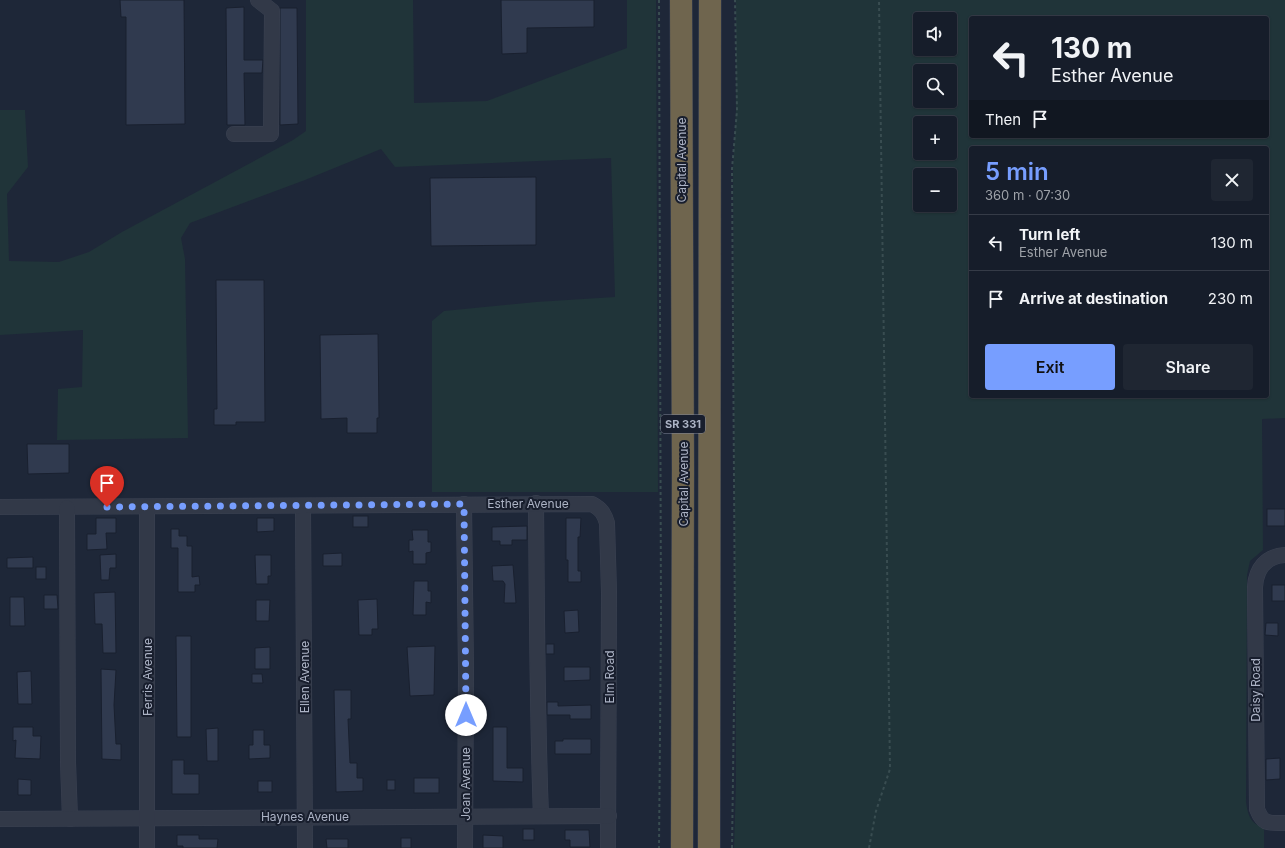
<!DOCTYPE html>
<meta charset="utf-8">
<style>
body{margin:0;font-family:Inter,sans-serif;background:#1f2632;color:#f1f3f6;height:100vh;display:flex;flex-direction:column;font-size:15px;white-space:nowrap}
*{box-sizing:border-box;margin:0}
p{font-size:13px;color:#9ea2a8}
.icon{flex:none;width:22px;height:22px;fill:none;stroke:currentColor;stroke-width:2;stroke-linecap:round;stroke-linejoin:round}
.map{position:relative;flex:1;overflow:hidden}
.side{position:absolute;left:969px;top:146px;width:300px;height:252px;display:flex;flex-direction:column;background:#161d2a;border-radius:4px;box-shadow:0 1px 3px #0004,0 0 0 1px #353b47}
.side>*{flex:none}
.banner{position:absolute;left:969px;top:16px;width:300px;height:122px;border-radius:4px;box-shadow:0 1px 3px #0004,0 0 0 1px #353b47;background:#161d2a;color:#f1f3f6;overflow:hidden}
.fabs{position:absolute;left:913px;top:12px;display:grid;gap:8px}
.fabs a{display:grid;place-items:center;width:44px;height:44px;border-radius:4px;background:#161d2a;box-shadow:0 1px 3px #0004,0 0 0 1px #353b47;font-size:20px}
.pin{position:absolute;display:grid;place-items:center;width:34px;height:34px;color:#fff;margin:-41px -17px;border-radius:50% 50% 50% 0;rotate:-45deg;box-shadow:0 0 4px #0007}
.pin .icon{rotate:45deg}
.me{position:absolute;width:44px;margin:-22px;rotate:0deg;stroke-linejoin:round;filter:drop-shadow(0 0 3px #0008)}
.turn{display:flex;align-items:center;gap:14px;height:84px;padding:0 16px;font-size:18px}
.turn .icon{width:52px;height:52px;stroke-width:2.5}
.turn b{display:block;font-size:28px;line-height:34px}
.then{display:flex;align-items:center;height:38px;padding:0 16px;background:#0003;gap:8px;font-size:15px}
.round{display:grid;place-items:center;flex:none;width:42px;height:42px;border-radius:4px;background:#1f2632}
.head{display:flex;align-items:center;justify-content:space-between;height:68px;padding:0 16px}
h1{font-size:24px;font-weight:600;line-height:30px;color:#779eff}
.button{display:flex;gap:8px;margin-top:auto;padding:8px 16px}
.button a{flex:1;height:46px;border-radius:4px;background:#779eff;color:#111;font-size:16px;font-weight:600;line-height:46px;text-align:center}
.button a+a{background:#1f2632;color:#f1f3f6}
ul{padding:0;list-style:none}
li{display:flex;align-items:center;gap:12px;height:56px;padding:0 16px;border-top:1px solid #353b47}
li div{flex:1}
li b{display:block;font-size:15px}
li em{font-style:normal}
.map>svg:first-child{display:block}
.green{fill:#203439;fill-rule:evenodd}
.building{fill:#303a4f;stroke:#19202f}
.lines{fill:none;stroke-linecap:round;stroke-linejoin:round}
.minor-casing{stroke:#3b4252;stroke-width:16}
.highway-casing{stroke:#3c4353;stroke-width:23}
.path{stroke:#394d51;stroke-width:2;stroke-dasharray:3 3;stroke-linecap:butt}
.minor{stroke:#323948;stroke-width:15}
.highway{stroke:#6f654e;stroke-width:22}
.route{stroke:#779eff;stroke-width:7;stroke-dasharray:0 12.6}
.labels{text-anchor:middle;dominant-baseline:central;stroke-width:4;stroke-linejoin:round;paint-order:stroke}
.shield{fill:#181e2d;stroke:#808697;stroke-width:1}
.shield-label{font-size:11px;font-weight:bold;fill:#acb3c5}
.street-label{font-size:12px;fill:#acb3c5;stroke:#181e2d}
</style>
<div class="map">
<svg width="1285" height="848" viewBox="0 0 1285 848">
<rect width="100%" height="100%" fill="#1e2738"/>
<g class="green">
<path d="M 306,0 L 413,0 L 414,103 L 487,101 L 627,48 L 627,0 L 656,0 L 658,492 L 432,492 L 432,321 L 444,311 L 536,302 L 615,297 L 611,158 L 395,167 L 381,149 L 305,180 L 190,223 L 181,238 L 185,259 L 188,438 L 57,440 L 58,389 L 82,387 L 83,330 L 0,335 L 0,110 L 25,110 L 28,167 L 7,194 L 9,261 L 59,262 L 89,252 L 122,232 L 293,140 L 306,131 Z"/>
<path d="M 736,0 L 1285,0 L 1285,418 L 1262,419 L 1263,550 L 1250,561 L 1247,575 L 1246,802 C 1248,815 1250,824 1264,827 L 1264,848 L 734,848 L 736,783 L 733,169 L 736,110 ZM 971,18 L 1267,18 L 1267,136 L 971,136 ZM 920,19 L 950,19 L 950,49 L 920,49 ZM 920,71 L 950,71 L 950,101 L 920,101 ZM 920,123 L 950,123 L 950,153 L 920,153 ZM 971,148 L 1267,148 L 1267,396 L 971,396 ZM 920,175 L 950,175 L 950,205 L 920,205 Z"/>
</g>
<g class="building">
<path d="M 120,0 L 184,0 L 185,124 L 126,125 L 126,17 L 121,17 Z"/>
<path d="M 501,0 L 594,0 L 594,27 L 527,28 L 527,53 L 502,54 Z"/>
<path d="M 244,7 L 244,60 L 263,60 L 262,73 L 244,73 L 245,125 L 227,125 L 226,8 Z"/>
<path d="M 280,8 L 297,8 L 298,124 L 280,125 Z"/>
<path d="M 536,177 L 536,245 L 431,246 L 430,178 Z"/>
<path d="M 216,280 L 264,280 L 265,422 L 236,422 L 236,425 L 214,425 L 214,409 L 217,409 Z"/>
<path d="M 378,334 L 379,418 L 377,418 L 377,433 L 347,433 L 347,418 L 321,419 L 320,335 Z"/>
<path d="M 27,444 L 69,444 L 69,473 L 28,474 Z"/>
<rect x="1267" y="509" width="18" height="17"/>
<rect x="353" y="516" width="15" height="11"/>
<path d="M 96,518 L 116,518 L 116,533 L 106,533 L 107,549 L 87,550 L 87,534 L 96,534 Z"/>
<path d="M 257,518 L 274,518 L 274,531 L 257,532 Z"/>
<path d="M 566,518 L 581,518 L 580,537 L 578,537 L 578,571 L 581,571 L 581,582 L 568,582 L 568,560 L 566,560 Z"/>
<path d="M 527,526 L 527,540 L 512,540 L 512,545 L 500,545 L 500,541 L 492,541 L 492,527 Z"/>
<path d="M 171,529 L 179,529 L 179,536 L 187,536 L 187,546 L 192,546 L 192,577 L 199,576 L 200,585 L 195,585 L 195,592 L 178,592 L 178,548 L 171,548 Z"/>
<path d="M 412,530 L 428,530 L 428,542 L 431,542 L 431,552 L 426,553 L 426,564 L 413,564 L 413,551 L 409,552 L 409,540 L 413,540 Z"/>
<path d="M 342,553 L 342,566 L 323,566 L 323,554 Z"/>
<path d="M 116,554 L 116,568 L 110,568 L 109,580 L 101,580 L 100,555 Z"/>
<path d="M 255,555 L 271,555 L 271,576 L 268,576 L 268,584 L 256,584 Z"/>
<path d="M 33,557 L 33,568 L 7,568 L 7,558 Z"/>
<path d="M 513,565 L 516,603 L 504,603 L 505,584 L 503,581 L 493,581 L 492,566 Z"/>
<rect x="36" y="567" width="10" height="12"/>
<path d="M 414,581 L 428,581 L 428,591 L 431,591 L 431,603 L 426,602 L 426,615 L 413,615 Z"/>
<rect x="1272" y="585" width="13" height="16"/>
<path d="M 115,592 L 116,653 L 103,653 L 102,624 L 95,624 L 94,593 Z"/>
<path d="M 44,595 L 57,595 L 58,609 L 44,609 Z"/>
<path d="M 10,597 L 24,597 L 25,626 L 10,626 Z"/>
<path d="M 377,599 L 378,629 L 372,629 L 372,635 L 359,635 L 358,600 Z"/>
<path d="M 256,600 L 270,600 L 269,621 L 256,621 Z"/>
<path d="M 578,610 L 579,632 L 565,633 L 564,611 Z"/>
<path d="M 1266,623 L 1278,623 L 1278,636 L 1265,635 Z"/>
<path d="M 176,636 L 191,636 L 191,737 L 177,737 Z"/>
<rect x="546" y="644" width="8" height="10"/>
<path d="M 435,646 L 434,695 L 410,696 L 407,647 Z"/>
<path d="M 270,647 L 270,669 L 255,669 L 255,648 Z"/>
<path d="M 564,667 L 590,667 L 590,680 L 564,681 Z"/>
<path d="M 101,669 L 116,670 L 114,705 L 116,744 L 121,744 L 121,760 L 102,759 Z"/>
<path d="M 31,671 L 32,704 L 18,704 L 17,672 Z"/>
<path d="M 252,674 L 262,674 L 263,683 L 252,683 Z"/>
<path d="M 334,690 L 351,690 L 351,719 L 348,719 L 350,763 L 357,763 L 357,778 L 363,778 L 363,791 L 336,792 Z"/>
<path d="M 547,702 L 558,702 L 558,706 L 591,705 L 591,719 L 570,719 L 570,715 L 547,715 Z"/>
<path d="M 13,727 L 33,727 L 33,736 L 41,736 L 40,759 L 15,758 L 16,740 L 13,741 Z"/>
<path d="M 493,727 L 507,727 L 507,768 L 523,768 L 523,782 L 493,781 Z"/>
<path d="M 218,728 L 218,761 L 207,761 L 206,729 Z"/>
<path d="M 253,730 L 264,730 L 264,745 L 270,745 L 270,758 L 249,759 L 249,745 L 253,745 Z"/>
<path d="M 563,739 L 591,739 L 591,754 L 555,754 L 555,741 L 563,741 Z"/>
<path d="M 1280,758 L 1280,779 L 1266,780 L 1266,759 Z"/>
<path d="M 172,760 L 184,760 L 184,774 L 199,774 L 199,794 L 172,794 Z"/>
<rect x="414" y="778" width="25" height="15"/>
<path d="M 18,779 L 31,780 L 31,795 L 18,795 Z"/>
<rect x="387" y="780" width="8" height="10"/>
<rect x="258" y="781" width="14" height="11"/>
<rect x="523" y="829" width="11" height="11"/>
<path d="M 565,830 L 589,830 L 590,847 L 570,847 L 570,840 L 565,840 Z"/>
<path d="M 177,835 L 199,835 L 199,839 L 218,839 L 217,848 L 183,848 L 183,846 L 177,846 Z"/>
<path d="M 483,835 L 503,836 L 503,848 L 483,848 Z"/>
<rect x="401" y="838" width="10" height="10"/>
<path d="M 326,839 L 348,839 L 348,848 L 327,848 Z"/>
</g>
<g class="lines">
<g class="minor-casing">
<g id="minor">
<path d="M 234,134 L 271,134 L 272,11 L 258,0"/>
<path d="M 536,503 C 537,607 537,712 541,816"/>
<path d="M 464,504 L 466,671 L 465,848"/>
<path d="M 303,506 L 305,848"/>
<path d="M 0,507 L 592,504 C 601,509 604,513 607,523 L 609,592 L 608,848"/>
<path d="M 67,508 L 68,762 L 70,819"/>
<path d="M 1285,555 C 1266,556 1256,569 1255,587 L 1257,809 C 1263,825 1269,823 1285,823"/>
<path d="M 0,819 L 609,816"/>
<path d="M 147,848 L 147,507"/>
</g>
</g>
<g class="highway-casing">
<g id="highway">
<path d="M 681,0 L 683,468 L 682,848"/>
<path d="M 709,848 L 710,0"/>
</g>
</g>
<g class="path">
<path d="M 659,0 L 661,618 L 659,848"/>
<path d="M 732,848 L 735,634 L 732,169 L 737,110 L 735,0"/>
<path d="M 869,848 L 876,811 L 890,769 L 879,0"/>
</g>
<use href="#minor" class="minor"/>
<use href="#highway" class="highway"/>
</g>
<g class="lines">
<path class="route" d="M 107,507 L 464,504 L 466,715"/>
</g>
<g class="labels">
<rect class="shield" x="661" y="415" width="44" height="18" rx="3"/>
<g class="shield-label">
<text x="683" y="424">SR 331</text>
</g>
<g class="street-label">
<text transform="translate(681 160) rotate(-90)">Capital Avenue</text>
<text transform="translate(683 484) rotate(-90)">Capital Avenue</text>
<text x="528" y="503">Esther Avenue</text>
<text transform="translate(147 677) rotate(-90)">Ferris Avenue</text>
<text transform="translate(304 677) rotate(-90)">Ellen Avenue</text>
<text transform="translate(609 677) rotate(-90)">Elm Road</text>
<text transform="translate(1255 690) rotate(-90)">Daisy Road</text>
<text transform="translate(465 784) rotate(-90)">Joan Avenue</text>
<text x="305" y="816">Haynes Avenue</text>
</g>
</g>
</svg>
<div class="fabs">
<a><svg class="icon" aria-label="sound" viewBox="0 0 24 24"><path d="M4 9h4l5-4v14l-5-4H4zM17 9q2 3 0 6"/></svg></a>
<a><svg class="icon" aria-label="search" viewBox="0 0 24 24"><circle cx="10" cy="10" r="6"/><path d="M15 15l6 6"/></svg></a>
<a>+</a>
<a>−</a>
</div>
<div class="pin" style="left:107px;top:507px;background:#d93025"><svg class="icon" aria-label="arrive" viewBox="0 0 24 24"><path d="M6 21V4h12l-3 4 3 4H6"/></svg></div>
<svg class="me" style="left:466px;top:715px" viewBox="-20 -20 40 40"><circle r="19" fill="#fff"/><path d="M0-13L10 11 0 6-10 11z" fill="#779eff"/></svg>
<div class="banner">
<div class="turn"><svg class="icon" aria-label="left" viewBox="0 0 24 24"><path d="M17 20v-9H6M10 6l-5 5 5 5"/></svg><div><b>130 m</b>Esther Avenue</div></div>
<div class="then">Then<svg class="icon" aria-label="arrive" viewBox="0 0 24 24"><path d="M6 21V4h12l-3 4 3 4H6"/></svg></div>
</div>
<section class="side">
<div class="head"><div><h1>5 min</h1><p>360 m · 07:30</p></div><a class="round"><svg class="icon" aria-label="close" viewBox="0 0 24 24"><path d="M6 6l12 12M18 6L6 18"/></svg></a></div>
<ul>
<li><svg class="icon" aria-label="left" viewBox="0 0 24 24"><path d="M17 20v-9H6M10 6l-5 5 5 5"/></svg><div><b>Turn left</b><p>Esther Avenue</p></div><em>130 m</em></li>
<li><svg class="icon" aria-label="arrive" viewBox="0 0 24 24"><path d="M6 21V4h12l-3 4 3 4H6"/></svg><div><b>Arrive at destination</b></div><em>230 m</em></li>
</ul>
<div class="button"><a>Exit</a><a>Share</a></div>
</section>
</div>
